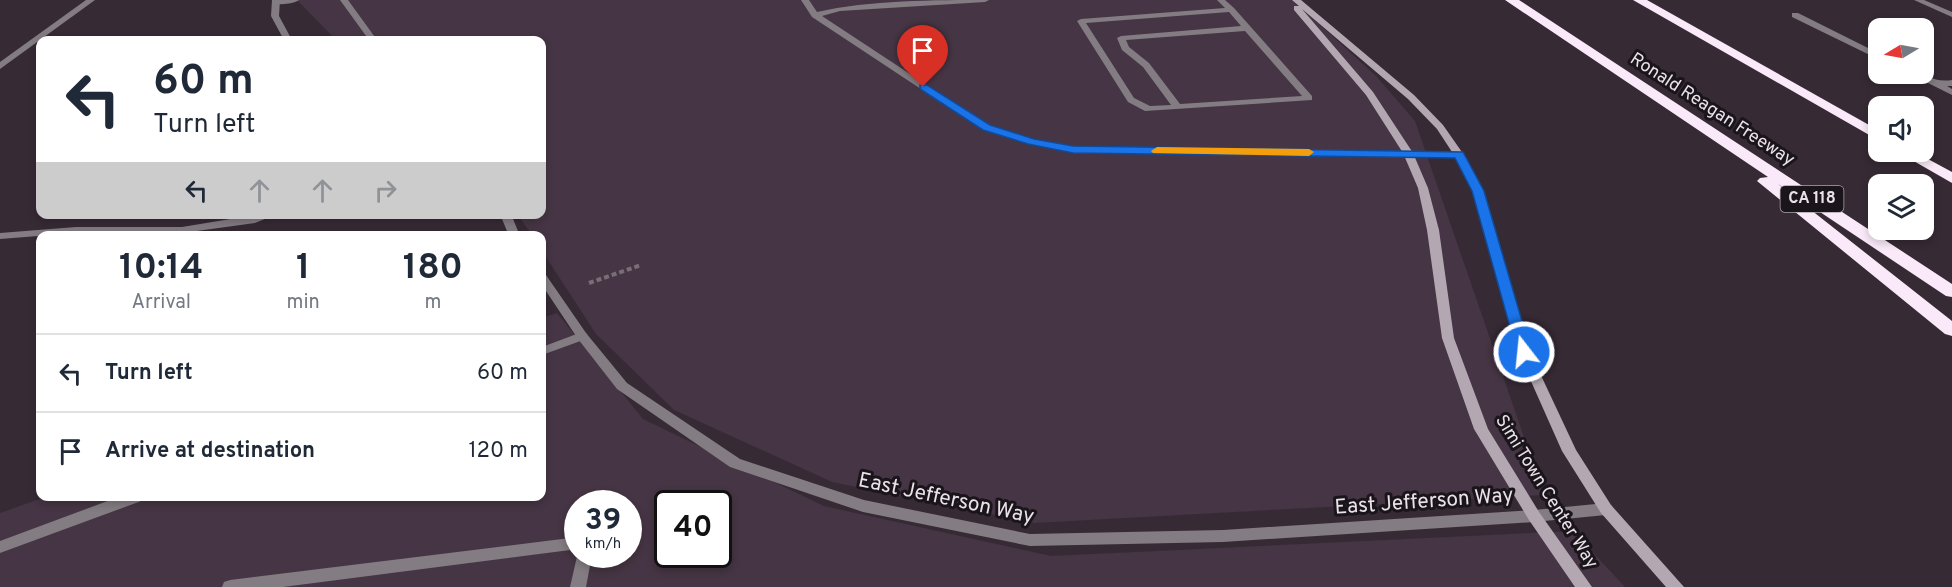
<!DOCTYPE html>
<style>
body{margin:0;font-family:Overpass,sans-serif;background:#f6f6f7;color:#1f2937;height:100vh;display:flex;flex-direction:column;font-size:22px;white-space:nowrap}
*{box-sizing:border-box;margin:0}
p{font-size:20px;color:#747a83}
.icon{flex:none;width:33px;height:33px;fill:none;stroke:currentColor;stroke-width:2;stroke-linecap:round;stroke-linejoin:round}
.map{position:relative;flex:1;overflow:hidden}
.details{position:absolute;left:36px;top:231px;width:510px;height:270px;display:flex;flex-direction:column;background:#fff;border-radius:12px;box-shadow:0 3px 9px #0003}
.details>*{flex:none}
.top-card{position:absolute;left:36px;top:36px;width:510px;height:183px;border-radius:12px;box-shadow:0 3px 9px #0003;background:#fff;color:#1f2937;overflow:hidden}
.needle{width:39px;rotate:260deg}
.tools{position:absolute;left:1868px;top:18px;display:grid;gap:12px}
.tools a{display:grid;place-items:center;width:66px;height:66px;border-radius:12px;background:#fff;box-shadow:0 3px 9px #0003;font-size:30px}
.speed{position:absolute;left:564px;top:490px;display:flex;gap:12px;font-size:30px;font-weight:700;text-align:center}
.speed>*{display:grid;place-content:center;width:78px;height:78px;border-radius:50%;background:#fff;box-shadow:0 3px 9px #0003;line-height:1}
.speed small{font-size:15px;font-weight:400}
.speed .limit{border:3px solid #111;border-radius:9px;background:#fff;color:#111}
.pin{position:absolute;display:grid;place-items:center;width:51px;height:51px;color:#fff;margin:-62px -26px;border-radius:50% 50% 50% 0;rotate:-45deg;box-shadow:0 0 6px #0007}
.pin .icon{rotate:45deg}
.me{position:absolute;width:66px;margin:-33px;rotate:344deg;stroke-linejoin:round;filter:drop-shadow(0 0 4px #0008)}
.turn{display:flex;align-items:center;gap:21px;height:126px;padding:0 18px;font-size:27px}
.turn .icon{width:78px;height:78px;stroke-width:2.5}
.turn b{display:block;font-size:42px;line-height:51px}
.lanes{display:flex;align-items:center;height:57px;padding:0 18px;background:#0003;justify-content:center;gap:30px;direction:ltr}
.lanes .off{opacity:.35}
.eta{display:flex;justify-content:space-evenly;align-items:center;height:102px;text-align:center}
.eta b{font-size:36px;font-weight:700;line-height:42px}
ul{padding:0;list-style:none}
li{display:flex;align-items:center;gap:18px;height:78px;padding:0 18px;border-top:2px solid #e0e1e3}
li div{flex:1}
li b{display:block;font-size:22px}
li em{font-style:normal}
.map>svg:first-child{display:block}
.built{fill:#463544;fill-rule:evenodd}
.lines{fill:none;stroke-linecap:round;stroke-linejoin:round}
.path{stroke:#796e78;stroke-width:4;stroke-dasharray:5 3;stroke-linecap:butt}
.lane{fill:#837c82;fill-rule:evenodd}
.street{fill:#837c82;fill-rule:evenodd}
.secondary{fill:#b3a8b2;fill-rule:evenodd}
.highway{fill:#fae9f8;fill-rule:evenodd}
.route{fill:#1a73e8;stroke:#114b97;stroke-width:1.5}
.slow{fill:#f59e0b}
.labels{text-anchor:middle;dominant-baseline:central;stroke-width:6;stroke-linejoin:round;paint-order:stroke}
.shield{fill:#1a151a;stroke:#aca4ab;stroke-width:1.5}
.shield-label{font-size:16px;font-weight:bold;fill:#eae1e9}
.street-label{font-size:18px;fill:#eae1e9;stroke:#1a151a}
.near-street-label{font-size:21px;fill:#eae1e9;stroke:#1a151a}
</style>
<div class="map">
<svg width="1952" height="587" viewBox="0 0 1952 587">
<rect width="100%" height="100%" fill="#362a35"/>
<g class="built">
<path d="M 297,0 L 1293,0 L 1377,77 L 1415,121 L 1544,495 L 1035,523 L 832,482 L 674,410 L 596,334 L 542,251 L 542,236 L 532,235 L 518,215 L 542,214 L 542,40 L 336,40 Z"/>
<path d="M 557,313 L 643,419 L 824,506 L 1051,556 L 1573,531 L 1625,587 L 0,587 L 0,513 L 45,497 L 542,496 L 542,318 ZM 578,504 L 628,504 L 628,555 L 578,555 ZM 668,504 L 718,504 L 718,555 L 668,555 Z"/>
</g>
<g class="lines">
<path class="path" d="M 589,283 L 641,265"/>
<g class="lane">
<path d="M 86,0 L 95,0 L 0,69 L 0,62 Z"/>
<path d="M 275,0 L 299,0 C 293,4 278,6 272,2 Z"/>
<path d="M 340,0 L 348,0 L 377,40 L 369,40 Z"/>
<path d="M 801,0 L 809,0 L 817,12 C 869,0 935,0 989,0 L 985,2 L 840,11 L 822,16 L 989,126 L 1034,139 L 1073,147 L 1459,152 L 1464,155 L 1459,158 L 1073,153 L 1029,144 L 983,130 L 812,17 Z"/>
<path d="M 1217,0 L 1225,0 L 1234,8 L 1312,96 L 1312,100 L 1145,111 L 1128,102 L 1077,21 L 1081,19 L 1225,8 ZM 1229,12 L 1241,26 L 1121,36 L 1117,38 L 1122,50 L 1143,67 L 1171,105 L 1150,106 L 1134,98 L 1086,23 ZM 1245,31 L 1302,96 L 1180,104 L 1149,63 L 1129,47 L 1126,40 Z"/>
<path d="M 1792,13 L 1798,13 L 1878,53 L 1878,59 L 1792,17 Z"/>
<path d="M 1910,74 C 1927,72 1931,83 1952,80 L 1952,86 L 1947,86 L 1952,89 L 1952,95 Z"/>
<path d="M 76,227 L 182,227 L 188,230 L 182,233 L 76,233 L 0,239 L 0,233 Z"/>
<path d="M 582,332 L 586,333 L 588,336 L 586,339 L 542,355 L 542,347 Z"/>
<path d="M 121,496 L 146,496 L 144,500 L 0,553 L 0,541 Z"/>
<path d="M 578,537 L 578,549 L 283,587 L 222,587 L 224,582 L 230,580 Z"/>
<path d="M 578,552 L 578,555 L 592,555 L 586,587 L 570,587 Z"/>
</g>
<g class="street">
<path d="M 272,0 L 280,0 L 279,16 L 292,40 L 284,40 L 271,16 Z"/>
<path d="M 1914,0 L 1924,0 L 1952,12 L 1952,17 Z"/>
<path d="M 260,214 L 277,214 L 255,223 L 182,233 L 176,230 L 182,227 Z"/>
<path d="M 500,214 L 511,214 L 520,236 L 509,236 Z"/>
<path d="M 542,273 L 546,275 L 586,333 L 627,383 L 740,459 L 864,500 L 1030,534 L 1223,530 L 1534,510 L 1606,503 L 1611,505 L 1614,509 L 1611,513 L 1606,515 L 1534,522 L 1223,542 L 1030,546 L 863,512 L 730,467 L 617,389 L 578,339 L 542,285 Z"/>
</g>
<path class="secondary" d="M 1292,0 L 1301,0 L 1414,95 L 1443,125 L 1464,155 L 1483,191 L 1530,352 L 1576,450 L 1611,505 L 1684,587 L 1666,587 L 1601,513 L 1562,451 L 1518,352 L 1473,191 L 1454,155 L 1437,129 L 1408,99 L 1302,9 L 1373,92 L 1413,153 L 1428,188 L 1439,230 L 1454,338 L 1488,429 L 1539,512 L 1592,587 L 1575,587 L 1529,520 L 1474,429 L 1442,338 L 1427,230 L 1418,188 L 1403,153 L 1366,95 L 1294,10 L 1294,6 L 1299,6 Z"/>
<g class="highway">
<path d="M 1505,0 L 1519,0 L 1952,284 L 1952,297 L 1946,296 L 1778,184 L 1952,321 L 1952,336 L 1945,334 L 1757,181 L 1760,178 L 1768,177 Z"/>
<path d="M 1633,0 L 1647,0 L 1878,130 L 1878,140 Z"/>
<path d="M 1898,152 L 1915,152 L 1952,172 L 1952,183 Z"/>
</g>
</g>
<path class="route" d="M 920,85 L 927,85 L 990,125 L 1034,139 L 1073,146 L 1463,152 L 1484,191 L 1531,352 L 1524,357 L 1517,352 L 1472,191 L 1455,158 L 1073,153 L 1028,144 L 983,130 L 920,89 Z"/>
<path class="slow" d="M 1157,147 L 1309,149 L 1314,152 L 1309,156 L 1153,153 L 1151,151 Z"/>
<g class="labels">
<rect class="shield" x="1780.5" y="186" width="63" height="26" rx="4.5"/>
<g class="shield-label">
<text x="1812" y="199">CA 118</text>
</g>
<g class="street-label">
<text transform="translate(1712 110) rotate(33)">Ronald Reagan Freeway</text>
<text transform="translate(1546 492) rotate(58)">Simi Town Center Way</text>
</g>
<g class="near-street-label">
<text transform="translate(946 499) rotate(12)">East Jefferson Way</text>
<text transform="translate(1424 502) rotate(-4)">East Jefferson Way</text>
</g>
</g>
</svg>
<div class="tools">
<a><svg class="needle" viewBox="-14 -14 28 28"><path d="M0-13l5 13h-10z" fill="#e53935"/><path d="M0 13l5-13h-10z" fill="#747a83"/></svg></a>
<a><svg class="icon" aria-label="sound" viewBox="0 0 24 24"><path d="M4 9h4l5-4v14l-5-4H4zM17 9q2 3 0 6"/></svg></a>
<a><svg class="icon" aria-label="layers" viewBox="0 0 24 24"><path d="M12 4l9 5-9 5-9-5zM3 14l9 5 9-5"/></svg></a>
</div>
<div class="speed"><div>39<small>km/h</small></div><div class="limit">40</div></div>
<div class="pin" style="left:923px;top:87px;background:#d93025"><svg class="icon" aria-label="arrive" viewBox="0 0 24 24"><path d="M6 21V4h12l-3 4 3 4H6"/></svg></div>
<svg class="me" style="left:1524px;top:352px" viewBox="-20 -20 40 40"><circle r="17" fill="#1a73e8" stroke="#fff" stroke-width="3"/><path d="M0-11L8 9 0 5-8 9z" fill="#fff"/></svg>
<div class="top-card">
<div class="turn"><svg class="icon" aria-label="left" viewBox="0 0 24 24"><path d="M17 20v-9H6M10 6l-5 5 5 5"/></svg><div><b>60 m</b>Turn left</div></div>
<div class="lanes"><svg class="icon" aria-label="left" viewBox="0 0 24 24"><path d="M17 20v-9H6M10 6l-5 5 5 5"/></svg><svg class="icon off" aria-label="ahead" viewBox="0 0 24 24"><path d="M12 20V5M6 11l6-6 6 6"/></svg><svg class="icon off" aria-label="ahead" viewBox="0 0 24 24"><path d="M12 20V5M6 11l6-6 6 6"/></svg><svg class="icon off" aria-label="right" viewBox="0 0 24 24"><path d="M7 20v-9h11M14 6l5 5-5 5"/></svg></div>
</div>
<section class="details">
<div class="eta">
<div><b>10:14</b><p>Arrival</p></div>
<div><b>1</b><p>min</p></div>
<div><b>180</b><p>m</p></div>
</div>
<ul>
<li><svg class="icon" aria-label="left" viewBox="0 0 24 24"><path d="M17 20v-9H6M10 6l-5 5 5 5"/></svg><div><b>Turn left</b></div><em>60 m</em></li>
<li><svg class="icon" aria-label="arrive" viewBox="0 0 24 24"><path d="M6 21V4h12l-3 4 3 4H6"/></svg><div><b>Arrive at destination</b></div><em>120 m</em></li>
</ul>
</section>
</div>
